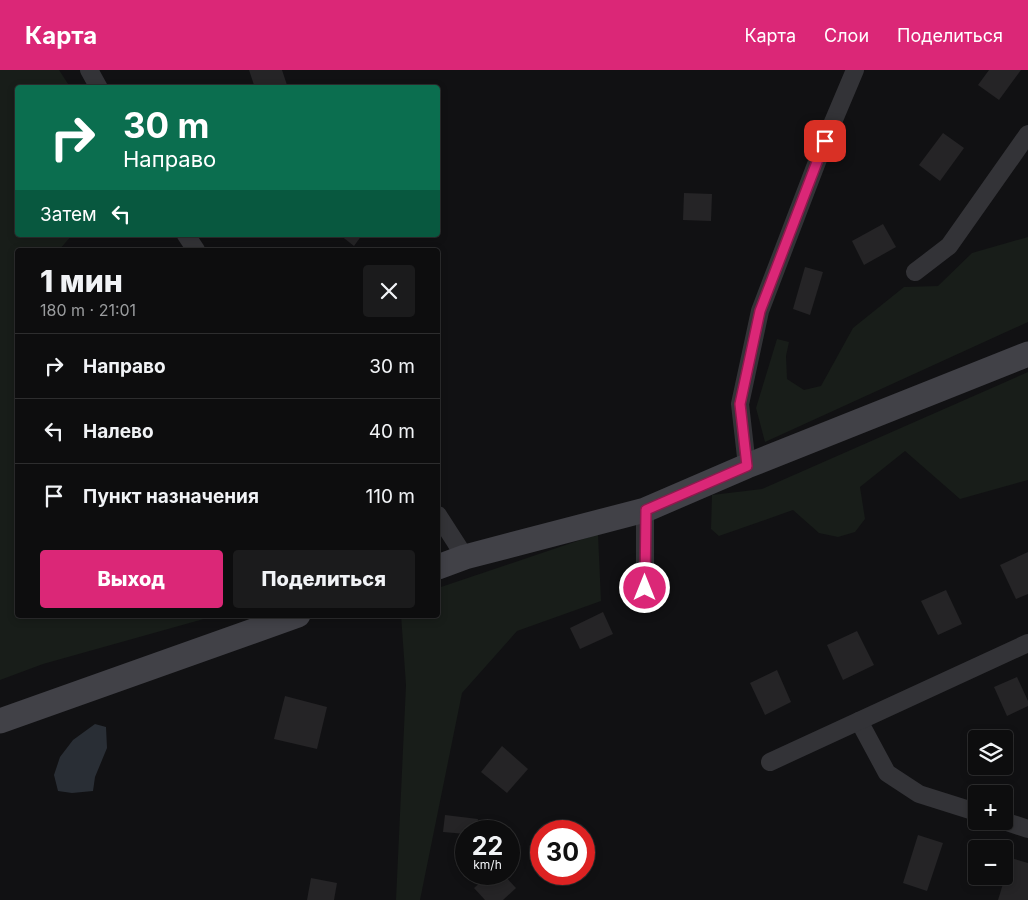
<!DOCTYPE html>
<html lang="ru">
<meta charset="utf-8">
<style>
body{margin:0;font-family:Inter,sans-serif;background:#1b1b1c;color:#f1f3f6;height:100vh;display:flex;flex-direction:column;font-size:19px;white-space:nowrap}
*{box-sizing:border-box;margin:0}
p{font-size:16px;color:#9a9c9e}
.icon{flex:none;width:28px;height:28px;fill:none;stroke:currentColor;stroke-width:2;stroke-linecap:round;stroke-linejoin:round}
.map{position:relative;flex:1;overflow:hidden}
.side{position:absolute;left:15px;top:178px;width:425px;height:370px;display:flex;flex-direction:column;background:#0d0d0e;border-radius:5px;box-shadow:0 2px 8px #0003,0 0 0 1px #2d2d2e}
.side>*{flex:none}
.banner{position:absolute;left:15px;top:15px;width:425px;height:152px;border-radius:5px;box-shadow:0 2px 8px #0003,0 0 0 1px #2d2d2e;background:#0b6e4f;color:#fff;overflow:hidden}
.controls{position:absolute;left:968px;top:660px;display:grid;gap:10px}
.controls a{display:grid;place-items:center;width:45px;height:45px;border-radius:5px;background:#0d0d0e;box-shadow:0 2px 8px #0003,0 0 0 1px #2d2d2e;font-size:25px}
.speed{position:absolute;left:455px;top:750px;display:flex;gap:10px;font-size:25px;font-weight:700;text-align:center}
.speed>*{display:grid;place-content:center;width:65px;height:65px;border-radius:50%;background:#0d0d0e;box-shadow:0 2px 8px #0003,0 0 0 1px #2d2d2e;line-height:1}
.speed small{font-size:12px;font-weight:400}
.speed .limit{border:8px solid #d22;background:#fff;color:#111}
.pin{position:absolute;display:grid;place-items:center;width:42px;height:42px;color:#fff;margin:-21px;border-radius:10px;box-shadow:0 2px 8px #0006}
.me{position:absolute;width:55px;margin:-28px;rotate:0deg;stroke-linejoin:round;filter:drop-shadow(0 0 4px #0008)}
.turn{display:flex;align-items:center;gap:18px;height:105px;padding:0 25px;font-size:22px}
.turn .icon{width:65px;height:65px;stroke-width:2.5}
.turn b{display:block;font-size:35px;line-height:42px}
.then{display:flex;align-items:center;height:48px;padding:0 25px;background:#0003;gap:10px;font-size:19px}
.round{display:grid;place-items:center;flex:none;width:52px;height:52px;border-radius:5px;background:#1b1b1c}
.summary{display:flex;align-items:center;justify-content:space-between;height:85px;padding:0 25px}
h1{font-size:30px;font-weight:800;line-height:38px}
.action{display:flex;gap:10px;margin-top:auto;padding:10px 25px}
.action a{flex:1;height:58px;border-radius:5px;background:#db2777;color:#fff;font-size:20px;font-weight:800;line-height:58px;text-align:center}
.action a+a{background:#1b1b1c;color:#f1f3f6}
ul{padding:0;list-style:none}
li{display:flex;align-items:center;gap:15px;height:65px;padding:0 25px;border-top:1px solid #2d2d2e}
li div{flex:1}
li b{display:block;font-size:19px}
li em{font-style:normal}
header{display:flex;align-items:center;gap:30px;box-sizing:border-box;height:70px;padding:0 25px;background:#db2777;color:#fff}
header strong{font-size:24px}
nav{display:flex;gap:28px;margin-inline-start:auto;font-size:18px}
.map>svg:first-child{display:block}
.green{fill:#181d19}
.water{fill:#292e35}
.building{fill:#252426}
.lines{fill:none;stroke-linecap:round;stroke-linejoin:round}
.street{stroke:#333337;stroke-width:18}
.secondary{stroke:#414147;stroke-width:25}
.route-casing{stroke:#8e194d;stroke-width:12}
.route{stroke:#db2777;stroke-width:9}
</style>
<header>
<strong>Карта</strong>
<nav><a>Карта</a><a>Слои</a><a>Поделиться</a></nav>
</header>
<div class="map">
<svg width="1028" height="830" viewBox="0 0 1028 830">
<rect width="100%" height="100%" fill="#111113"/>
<g class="green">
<path d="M 0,0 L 59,0 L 70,17 L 18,18 L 18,165 L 72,165 L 59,180 L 18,180 L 18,545 L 218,545 L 43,594 L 0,610 Z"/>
<path d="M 1028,167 L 1028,252 L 765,372 L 756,338 L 777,269 L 789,272 L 786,286 L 787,309 L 804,320 L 821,316 L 853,258 L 904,217 L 938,216 L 972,183 Z"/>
<path d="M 1028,302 L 1028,410 L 960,429 L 905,381 L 860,417 L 865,449 L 855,462 L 838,467 L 819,463 L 793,440 L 719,466 L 711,459 L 712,425 L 762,419 Z"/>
<path d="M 598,464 L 601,531 L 517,561 L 462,623 L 420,830 L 396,830 L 406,615 L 401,545 L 438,545 L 438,518 Z"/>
</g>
<path class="water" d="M 95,654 L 106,657 L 107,678 L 95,707 L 93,721 L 72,723 L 58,721 L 54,705 L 60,687 L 73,670 Z"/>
<g class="building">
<path d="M 249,0 L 282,0 L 288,18 L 255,18 Z"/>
<path d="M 989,0 L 1021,0 L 999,30 L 978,15 Z"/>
<path d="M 943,63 L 964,78 L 940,111 L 919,95 Z"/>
<path d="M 684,123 L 712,124 L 711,151 L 683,150 Z"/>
<path d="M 883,154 L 896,177 L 864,195 L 852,171 Z"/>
<path d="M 340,165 L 362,165 L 354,176 Z"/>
<path d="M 805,197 L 823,202 L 810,245 L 793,239 Z"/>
<path d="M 1028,482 L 1028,524 L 1016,529 L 1000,495 Z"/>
<path d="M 946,520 L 962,554 L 938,565 L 921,531 Z"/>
<path d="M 603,542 L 613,564 L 580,579 L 570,558 Z"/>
<path d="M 857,561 L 874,595 L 843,610 L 827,575 Z"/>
<path d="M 777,600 L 791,632 L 765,645 L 750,613 Z"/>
<path d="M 1017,607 L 1028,631 L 1028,636 L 1007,646 L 994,617 Z"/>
<path d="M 285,626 L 327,637 L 317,679 L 274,669 Z"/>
<path d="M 502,676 L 528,699 L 507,723 L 481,702 Z"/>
<path d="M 445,745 L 478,749 L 476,761 L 466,761 L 466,764 L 443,762 Z"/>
<path d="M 918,765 L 943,773 L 927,821 L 903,813 Z"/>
<path d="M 1011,788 L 1028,793 L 1028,830 L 998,830 Z"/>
<path d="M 490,804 L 503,804 L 516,818 L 503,830 L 485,830 L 474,818 Z"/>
<path d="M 311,808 L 337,813 L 334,830 L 307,830 Z"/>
</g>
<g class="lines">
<g class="street">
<path d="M 89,0 L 99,18"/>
<path d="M 186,165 L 196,180"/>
<path d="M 915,202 L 949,176 L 1028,64"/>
<path d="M 747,396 L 740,334 L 760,241 L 825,71 L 855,0"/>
<path d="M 438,445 L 465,487"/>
<path d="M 645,519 L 645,440"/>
<path d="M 859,651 L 887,703 L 919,724 L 976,742"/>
<path d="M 770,692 L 1028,573"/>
<path d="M 1004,751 L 1028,759"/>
</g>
<g class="secondary">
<path d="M 438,497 L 465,487 L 645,440 L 747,396 L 1028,284"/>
<path d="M 0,651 L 298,545"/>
</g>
</g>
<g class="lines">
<g class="route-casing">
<path id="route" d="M 645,518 L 646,440 L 747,396 L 740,334 L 760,241 L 825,71"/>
</g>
<use href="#route" class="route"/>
</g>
</svg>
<div class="controls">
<a><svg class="icon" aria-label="layers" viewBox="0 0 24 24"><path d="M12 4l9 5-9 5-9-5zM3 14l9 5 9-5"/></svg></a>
<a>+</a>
<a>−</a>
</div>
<div class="speed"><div>22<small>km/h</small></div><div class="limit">30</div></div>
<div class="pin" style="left:825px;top:71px;background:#d93025"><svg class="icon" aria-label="arrive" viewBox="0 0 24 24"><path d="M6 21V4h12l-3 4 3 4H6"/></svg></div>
<svg class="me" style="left:645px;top:518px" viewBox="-20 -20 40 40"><circle r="17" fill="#db2777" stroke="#fff" stroke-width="3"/><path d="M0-11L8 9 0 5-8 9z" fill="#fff"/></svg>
<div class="banner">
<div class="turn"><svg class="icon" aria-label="right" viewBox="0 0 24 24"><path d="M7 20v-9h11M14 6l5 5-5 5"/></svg><div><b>30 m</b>Направо</div></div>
<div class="then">Затем<svg class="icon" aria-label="left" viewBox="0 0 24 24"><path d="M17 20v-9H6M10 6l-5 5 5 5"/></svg></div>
</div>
<section class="side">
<div class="summary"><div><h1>1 мин</h1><p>180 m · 21:01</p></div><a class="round"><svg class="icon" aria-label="close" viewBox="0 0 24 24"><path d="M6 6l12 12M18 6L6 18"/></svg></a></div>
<ul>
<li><svg class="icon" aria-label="right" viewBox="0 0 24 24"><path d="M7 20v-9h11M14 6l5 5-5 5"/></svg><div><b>Направо</b></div><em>30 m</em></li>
<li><svg class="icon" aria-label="left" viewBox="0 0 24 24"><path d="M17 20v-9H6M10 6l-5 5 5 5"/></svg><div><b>Налево</b></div><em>40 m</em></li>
<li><svg class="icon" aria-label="arrive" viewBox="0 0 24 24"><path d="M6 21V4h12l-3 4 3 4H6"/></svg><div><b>Пункт назначения</b></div><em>110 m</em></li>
</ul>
<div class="action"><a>Выход</a><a>Поделиться</a></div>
</section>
</div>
